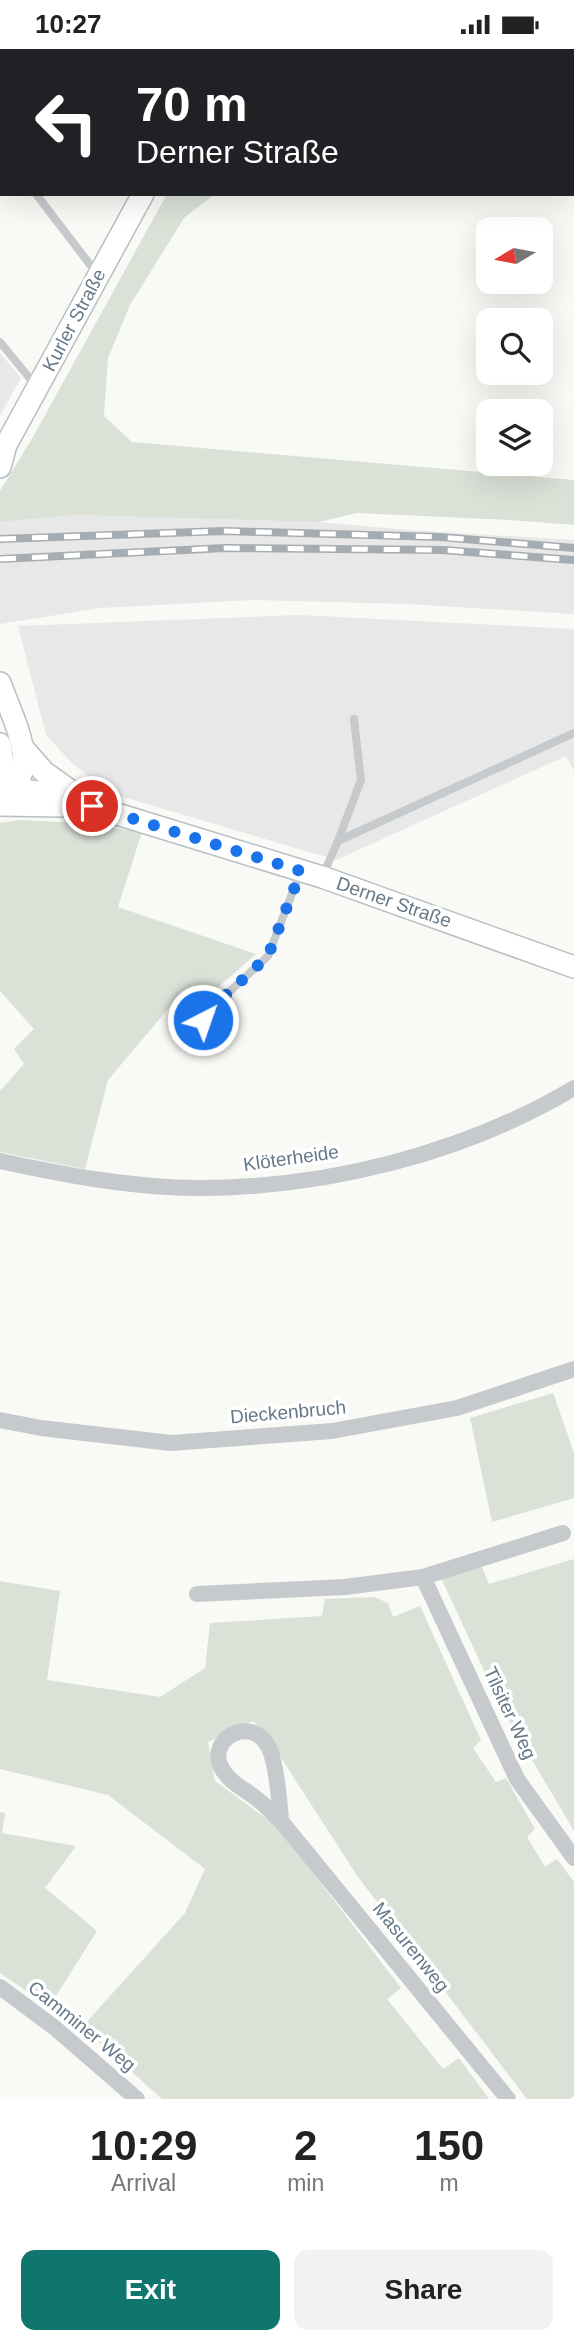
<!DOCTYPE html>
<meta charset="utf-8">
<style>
body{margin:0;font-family:Helvetica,sans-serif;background:#f2f2f2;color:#222;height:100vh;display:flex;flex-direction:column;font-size:26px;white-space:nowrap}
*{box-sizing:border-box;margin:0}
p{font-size:23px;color:#767676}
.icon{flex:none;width:38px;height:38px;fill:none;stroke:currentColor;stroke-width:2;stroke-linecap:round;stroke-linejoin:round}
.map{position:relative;height:2050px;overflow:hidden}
.side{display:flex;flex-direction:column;background:#fff;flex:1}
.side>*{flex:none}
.banner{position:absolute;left:0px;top:0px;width:574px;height:147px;box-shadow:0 7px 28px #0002;background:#202124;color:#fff;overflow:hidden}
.needle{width:46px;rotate:260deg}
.fabs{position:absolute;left:476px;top:168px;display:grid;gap:14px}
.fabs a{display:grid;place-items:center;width:77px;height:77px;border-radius:14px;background:#fff;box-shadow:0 7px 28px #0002;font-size:35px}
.pin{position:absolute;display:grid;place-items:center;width:60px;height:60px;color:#fff;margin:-30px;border:4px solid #fff;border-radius:50%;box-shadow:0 2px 7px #0007}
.me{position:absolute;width:77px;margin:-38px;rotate:41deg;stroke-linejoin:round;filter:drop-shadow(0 0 5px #0008)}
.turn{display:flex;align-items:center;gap:24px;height:147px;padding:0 21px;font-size:32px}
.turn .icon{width:91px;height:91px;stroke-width:2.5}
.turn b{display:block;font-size:49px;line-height:60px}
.eta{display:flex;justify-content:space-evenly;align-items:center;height:119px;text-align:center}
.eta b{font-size:42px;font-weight:700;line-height:49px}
.cta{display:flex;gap:14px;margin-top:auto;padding:14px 21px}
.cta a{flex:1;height:80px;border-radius:14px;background:#0f766e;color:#fff;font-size:28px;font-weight:700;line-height:80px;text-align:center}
.cta a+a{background:#f2f2f2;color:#222}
.status{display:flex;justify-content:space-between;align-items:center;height:49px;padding:0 35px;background:#fff;direction:ltr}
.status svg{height:19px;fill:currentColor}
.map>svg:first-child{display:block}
.built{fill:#e7e8e7}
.green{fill:#dae1d7}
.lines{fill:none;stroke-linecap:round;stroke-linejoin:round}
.secondary-casing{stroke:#b8bec2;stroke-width:24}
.lane{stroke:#c6cacd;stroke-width:8}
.street{stroke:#c6cacd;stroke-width:16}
.secondary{stroke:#fff;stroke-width:21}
.rail-casing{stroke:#a6adb2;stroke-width:8}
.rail{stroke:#fff;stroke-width:5;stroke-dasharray:16;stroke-linecap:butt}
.route{stroke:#1a73e8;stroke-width:12;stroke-dasharray:0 21.6}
.labels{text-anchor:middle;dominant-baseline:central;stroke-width:7;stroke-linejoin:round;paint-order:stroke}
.street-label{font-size:19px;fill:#667988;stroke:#fff}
</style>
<div class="status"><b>10:27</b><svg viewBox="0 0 49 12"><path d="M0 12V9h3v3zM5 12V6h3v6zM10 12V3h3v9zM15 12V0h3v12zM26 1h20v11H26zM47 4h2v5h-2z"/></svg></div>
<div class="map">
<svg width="574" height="2050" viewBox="0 0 574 2050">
<rect width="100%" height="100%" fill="#f9f9f6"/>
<g class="built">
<path d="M 0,304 L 21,329 L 0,366 Z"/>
<path d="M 75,466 L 319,473 L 408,481 L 574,491 L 574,565 L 407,555 L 252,551 L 100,559 L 0,575 L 0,473 Z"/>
<path d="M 300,566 L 574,580 L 574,722 L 566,707 L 336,811 L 110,744 L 72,714 L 46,686 L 18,577 Z"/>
</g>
<g class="green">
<path d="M 167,145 L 215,145 L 184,169 L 130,256 L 108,309 L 104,367 L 132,393 L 574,431 L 574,476 L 510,471 L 357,464 L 319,473 L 75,466 L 0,473 L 0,442 L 33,388 Z"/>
<path d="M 20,771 L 78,774 L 142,783 L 118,858 L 256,905 L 207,948 L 173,954 L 108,1031 L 85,1120 L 0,1103 L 0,1042 L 24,1015 L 14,1000 L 34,980 L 0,942 L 0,774 Z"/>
<path d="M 553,1344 L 574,1404 L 574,1449 L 492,1473 L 470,1369 Z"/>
<path d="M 574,1510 L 574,1782 L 502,1660 L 441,1529 L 481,1516 L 489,1535 Z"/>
<path d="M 0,1532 L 60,1542 L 47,1631 L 160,1648 L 205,1619 L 210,1574 L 322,1567 L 325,1550 L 374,1548 L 388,1554 L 393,1568 L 420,1557 L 481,1691 L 473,1699 L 496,1733 L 506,1729 L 535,1780 L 527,1788 L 545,1818 L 557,1810 L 574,1833 L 574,2047 L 570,2050 L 527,2050 L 358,1828 L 274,1698 L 253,1672 L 208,1693 L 215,1732 L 278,1778 L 401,1939 L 387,1950 L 443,2020 L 459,2009 L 489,2050 L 162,2050 L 82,1978 L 185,1864 L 205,1820 L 108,1746 L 0,1720 Z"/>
<path d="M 0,1763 L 5,1764 L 2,1784 L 76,1797 L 45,1839 L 97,1882 L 49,1958 L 0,1924 Z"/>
</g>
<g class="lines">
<g class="secondary-casing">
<g id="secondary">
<path d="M 220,2 L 221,0"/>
<path d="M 0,418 L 6,396 L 143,145"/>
<path d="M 0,634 C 8,657 28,696 23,720 C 20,731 12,740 5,749"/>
<path d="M 0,695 L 4,720 L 16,750"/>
<path d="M 22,698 L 44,723 L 75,745"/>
<path d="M 0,741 C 35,740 59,745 91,757 L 322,828 L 574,918"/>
<path d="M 0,756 L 65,757"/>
</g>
</g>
<g class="lane">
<path d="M 0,98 L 2,101"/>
<path d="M 36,145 L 98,226"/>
<path d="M 0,293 L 36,337"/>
<path d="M 338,792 L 361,731 L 354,670"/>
<path d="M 322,828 L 338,792 L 574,684"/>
<path d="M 203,971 L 213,958 L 268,907 L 300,824"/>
</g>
<g class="street">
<path d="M 154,2 L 154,0"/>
<path d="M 373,2 L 375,0"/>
<path d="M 0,1112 C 66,1126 132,1139 199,1139 C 327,1139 465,1104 574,1039"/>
<path d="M 0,1371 L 41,1379 L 171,1394 L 332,1382 L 457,1359 L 574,1320"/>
<path d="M 423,1528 L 517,1730 L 574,1809"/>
<path d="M 197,1545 L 345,1538 L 423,1528 L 563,1484"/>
<path d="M 281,1772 C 280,1755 276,1711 268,1697 C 250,1665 207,1691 221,1718 C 229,1734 244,1739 257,1750 C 266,1757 273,1765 281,1772 L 508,2050"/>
<path d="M 0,1938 L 55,1979 L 137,2050"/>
</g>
<use href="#secondary" class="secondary"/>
<g class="rail-casing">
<g id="rail">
<path d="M 0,490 L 224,482 L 440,488 L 574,499"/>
<path d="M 0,510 L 225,499 L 443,501 L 574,511"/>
</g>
</g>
<use href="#rail" class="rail"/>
</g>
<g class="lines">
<path class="route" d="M 92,757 L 301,822 L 268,907 L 213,958 L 203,971"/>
</g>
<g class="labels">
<g class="street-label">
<text transform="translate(74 271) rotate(-62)">Kurler Straße</text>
<text transform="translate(394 853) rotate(19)">Derner Straße</text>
<text transform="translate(291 1109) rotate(-8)">Klöterheide</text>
<text transform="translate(288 1363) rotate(-5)">Dieckenbruch</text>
<text transform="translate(510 1664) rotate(65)">Tilsiter Weg</text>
<text transform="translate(411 1898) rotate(51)">Masurenweg</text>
<text transform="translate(82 1977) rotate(39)">Camminer Weg</text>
</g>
</g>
</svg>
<div class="fabs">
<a><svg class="needle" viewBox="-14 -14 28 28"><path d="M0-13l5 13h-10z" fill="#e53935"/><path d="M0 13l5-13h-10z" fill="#767676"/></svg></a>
<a><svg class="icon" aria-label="search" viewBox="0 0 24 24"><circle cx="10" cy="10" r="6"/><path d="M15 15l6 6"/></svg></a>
<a><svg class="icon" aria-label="layers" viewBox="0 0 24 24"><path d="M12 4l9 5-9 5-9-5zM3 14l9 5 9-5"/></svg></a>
</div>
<div class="pin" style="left:92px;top:757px;background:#d93025"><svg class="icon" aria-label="arrive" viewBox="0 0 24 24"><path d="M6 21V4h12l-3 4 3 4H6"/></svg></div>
<svg class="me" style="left:203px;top:971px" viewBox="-20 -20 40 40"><circle r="17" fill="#1a73e8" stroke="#fff" stroke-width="3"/><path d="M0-11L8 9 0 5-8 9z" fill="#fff"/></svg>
<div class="banner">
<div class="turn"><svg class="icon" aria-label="left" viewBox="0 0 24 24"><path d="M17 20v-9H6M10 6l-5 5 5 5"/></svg><div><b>70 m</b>Derner Straße</div></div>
</div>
</div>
<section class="side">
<div class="eta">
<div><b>10:29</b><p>Arrival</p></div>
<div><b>2</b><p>min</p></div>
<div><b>150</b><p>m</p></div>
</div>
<div class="cta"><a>Exit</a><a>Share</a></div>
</section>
